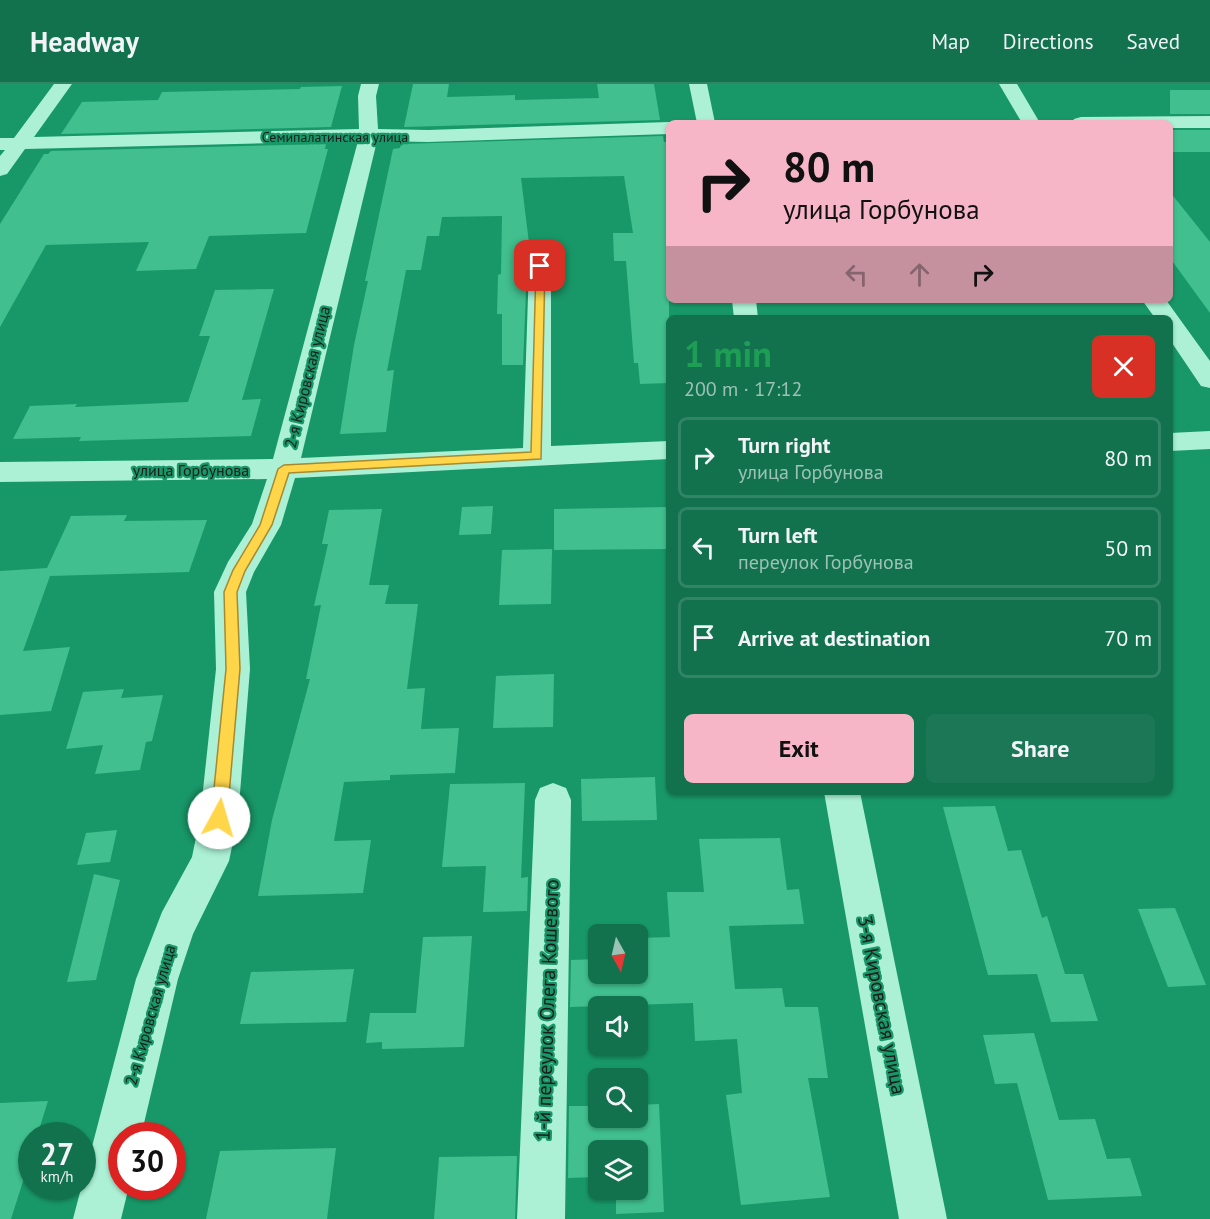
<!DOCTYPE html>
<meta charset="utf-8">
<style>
body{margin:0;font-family:"PT Sans",sans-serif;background:#1b7755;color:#f1f3f6;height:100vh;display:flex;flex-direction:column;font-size:22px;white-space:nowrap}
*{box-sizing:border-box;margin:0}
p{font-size:20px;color:#9cc2b6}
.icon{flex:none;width:33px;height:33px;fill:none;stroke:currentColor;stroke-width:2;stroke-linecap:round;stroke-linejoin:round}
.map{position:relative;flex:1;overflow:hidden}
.panel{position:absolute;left:666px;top:231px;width:507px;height:480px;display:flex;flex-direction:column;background:#12724e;border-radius:9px;box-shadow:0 2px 4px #0004}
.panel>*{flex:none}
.hud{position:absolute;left:666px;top:36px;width:507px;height:183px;border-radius:9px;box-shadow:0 2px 4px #0004;background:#f7b6c7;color:#111;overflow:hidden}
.needle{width:39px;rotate:172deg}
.fabs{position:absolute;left:588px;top:840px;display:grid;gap:12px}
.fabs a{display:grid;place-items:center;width:60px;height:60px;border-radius:9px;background:#12724e;box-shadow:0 2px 4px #0004;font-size:30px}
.speed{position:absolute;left:18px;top:1038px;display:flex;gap:12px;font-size:30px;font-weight:700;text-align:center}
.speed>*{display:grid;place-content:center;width:78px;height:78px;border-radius:50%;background:#12724e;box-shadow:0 2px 4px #0004;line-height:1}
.speed small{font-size:15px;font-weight:400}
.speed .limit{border:9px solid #d22;background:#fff;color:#111}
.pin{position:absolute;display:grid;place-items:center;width:51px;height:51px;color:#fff;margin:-26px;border-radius:12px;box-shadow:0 3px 9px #0006}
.me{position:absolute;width:66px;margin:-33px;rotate:6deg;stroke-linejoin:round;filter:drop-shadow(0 0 4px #0008)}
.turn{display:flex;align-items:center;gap:21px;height:126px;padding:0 18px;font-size:27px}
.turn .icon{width:78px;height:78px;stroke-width:2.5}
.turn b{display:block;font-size:42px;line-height:51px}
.lanes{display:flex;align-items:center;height:57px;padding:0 18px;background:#0003;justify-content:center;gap:30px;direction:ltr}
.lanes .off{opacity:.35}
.round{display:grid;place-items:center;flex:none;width:63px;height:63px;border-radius:9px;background:#1b7755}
.summary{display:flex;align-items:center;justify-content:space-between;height:102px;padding:0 18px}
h1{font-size:36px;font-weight:700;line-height:45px;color:#1e9e55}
.primary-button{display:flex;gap:12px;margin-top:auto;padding:12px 18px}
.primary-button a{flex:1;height:69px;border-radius:9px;background:#f7b6c7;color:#111;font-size:24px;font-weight:700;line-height:69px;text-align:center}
.primary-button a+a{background:#1b7755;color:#f1f3f6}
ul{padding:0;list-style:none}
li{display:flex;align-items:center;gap:18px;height:81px;margin:0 12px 9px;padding:0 6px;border:3px solid #318466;border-radius:9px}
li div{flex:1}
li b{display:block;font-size:22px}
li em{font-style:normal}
header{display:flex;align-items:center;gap:36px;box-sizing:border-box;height:84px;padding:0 30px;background:#12724e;border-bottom:2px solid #318466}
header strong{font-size:28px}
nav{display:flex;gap:33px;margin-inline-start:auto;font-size:21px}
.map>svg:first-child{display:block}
.building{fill:#41bf8e}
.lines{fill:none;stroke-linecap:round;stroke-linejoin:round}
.minor{fill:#acf1d6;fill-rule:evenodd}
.route{fill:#ffd54a;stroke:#a68a30;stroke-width:1.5}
.labels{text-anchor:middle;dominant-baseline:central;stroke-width:4.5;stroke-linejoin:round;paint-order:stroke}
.far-street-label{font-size:14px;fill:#1d1d1d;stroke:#189868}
.street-label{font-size:16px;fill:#1d1d1d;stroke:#189868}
.near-street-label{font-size:20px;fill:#1d1d1d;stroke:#189868}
</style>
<header>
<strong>Headway</strong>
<nav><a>Map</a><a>Directions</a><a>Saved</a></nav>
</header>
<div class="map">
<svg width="1210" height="1135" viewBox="0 0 1210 1135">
<rect width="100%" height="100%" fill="#189868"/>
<g class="building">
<path d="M 413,0 L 449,0 L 447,13 L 515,11 L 515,16 L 599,14 L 597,0 L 654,0 L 660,36 L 404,43 Z"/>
<path d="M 342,2 L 331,43 L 61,50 L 82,18 L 158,16 L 162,8 L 300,5 L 301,3 Z"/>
<rect x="1170" y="6" width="40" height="24"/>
<rect x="1170" y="46" width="40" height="22"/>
<path d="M 663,52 L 664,58 L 669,58 L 669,299 L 640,300 L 638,279 L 634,279 L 626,177 L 614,177 L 613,149 L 633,149 L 624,92 L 521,94 L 531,175 L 527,182 L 523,281 L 502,281 L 502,230 L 497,230 L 498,191 L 501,190 L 502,132 L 442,133 L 439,152 L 427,152 L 421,186 L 406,186 L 387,287 L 394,286 L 386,348 L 340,350 L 354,261 L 368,197 L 365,197 L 393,65 L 400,64 L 401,60 Z"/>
<path d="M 326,60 L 325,65 L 328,65 L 306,149 L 209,152 L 196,185 L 136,187 L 149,158 L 46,161 L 0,243 L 0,140 L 44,70 L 48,70 L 51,67 Z"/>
<path d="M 1170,108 L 1210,158 L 1210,229 L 1170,174 Z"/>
<path d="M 274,205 L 242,316 L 261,315 L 251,352 L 79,357 L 81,353 L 13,355 L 30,322 L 77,320 L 75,323 L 188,318 L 210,252 L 199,252 L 215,206 Z"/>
<path d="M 493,422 L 491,450 L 459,451 L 462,423 Z"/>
<path d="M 669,423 L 669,465 L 554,466 L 554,425 Z"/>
<path d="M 382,425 L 369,501 L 389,501 L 385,520 L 418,520 L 407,605 L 425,604 L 421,645 L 459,644 L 455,689 L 390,691 L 390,696 L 344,698 L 334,757 L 371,756 L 363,809 L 258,812 L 272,736 L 310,595 L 306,595 L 321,521 L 314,522 L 328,460 L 322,460 L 329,426 Z"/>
<path d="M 127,431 L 124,437 L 207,436 L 189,488 L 50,492 L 23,567 L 70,563 L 51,627 L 0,631 L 0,487 L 47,484 L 71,432 Z"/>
<path d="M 552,465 L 551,520 L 499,521 L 502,466 Z"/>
<path d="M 554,590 L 553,643 L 493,644 L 496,592 Z"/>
<path d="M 124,605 L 121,614 L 163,611 L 152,657 L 146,658 L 140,686 L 95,690 L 103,661 L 66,665 L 83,608 Z"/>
<path d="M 655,693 L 657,736 L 582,737 L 581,695 Z"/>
<path d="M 525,699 L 521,794 L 528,793 L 527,827 L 483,828 L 486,782 L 442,783 L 450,700 Z"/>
<path d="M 995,722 L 1008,767 L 1021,766 L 1042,834 L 1047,832 L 1065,890 L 1083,890 L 1098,937 L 1051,938 L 1037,890 L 988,891 L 943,723 Z"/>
<path d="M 117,746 L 110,778 L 77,781 L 86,749 Z"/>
<path d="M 780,754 L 787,806 L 799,805 L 804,840 L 729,842 L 735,905 L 782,904 L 785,923 L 818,923 L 828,994 L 808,994 L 830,1113 L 741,1121 L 726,1011 L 742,1009 L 737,955 L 695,957 L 693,919 L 570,923 L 571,876 L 598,875 L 598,890 L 638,890 L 638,854 L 670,853 L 667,808 L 704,808 L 699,755 Z"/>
<path d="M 94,790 L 120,796 L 96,896 L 67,898 Z"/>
<path d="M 1175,824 L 1206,901 L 1168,903 L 1138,825 Z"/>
<path d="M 472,852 L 464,963 L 382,965 L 382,958 L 366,959 L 370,929 L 416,929 L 423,853 Z"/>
<path d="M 354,885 L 346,938 L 240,940 L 251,888 Z"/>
<path d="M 1034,949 L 1059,1036 L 1095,1035 L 1107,1075 L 1130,1074 L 1142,1112 L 1048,1116 L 1017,999 L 995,1000 L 983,951 Z"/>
<path d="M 48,1017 L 37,1052 L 32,1052 L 32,1069 L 11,1135 L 0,1135 L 0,1019 Z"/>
<path d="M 659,1020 L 664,1128 L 616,1130 L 616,1106 L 638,1106 L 638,1066 L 598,1066 L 598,1093 L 568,1094 L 569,1022 L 598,1022 L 598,1034 L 638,1034 L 638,1021 Z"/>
<path d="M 336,1064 L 327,1135 L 206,1135 L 220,1067 Z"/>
<path d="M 517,1072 L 515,1135 L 434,1135 L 439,1073 Z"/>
</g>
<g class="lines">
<g class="minor">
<path d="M 54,0 L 72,0 L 34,53 L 359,45 L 358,12 L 361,0 L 379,0 L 376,12 L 378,45 L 428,46 L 669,38 L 672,39 L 669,39 L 669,50 L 428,58 L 377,57 L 301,374 L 523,364 L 529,182 L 532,177 L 540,175 L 548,177 L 551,182 L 551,362 L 669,357 L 669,375 L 295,394 L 281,441 L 254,488 L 246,508 L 250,585 L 238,734 L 229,777 L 193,850 L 178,895 L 141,1052 L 122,1052 L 122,1102 L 129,1102 L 121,1135 L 73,1135 L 136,895 L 162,828 L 192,773 L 200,734 L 216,585 L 214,508 L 228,478 L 252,440 L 267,395 L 0,398 L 0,378 L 273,375 L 358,57 L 25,65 L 7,90 L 0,92 L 0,72 L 5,66 L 0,66 L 0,54 L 14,54 Z"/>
<path d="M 689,0 L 707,0 L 715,39 L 697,39 Z"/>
<path d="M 999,0 L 1017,0 L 1040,39 L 1022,39 Z"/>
<path d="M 1210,32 L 1210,44 L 1170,44 L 1170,39 L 1072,39 L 1074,35 L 1081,33 Z"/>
<path d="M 732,216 L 756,216 L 758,234 L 734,234 Z"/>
<path d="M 1142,216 L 1166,216 L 1210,277 L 1210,304 L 1201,302 L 1170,256 L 1170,234 L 1155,234 Z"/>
<path d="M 1210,347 L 1210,365 L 1170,367 L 1170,349 Z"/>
<path d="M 553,699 L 566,704 L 571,716 L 565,1135 L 517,1135 L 535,716 L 540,704 Z"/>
<path d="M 824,708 L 860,708 L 947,1135 L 899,1135 Z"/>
</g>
</g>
<path class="route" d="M 540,179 L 545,182 L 541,375 L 289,389 L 272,441 L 245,487 L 237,508 L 240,585 L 227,734 L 224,739 L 219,741 L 214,739 L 211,734 L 226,585 L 224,508 L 233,486 L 260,441 L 278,385 L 284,381 L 531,368 L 536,182 Z"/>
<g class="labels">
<g class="far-street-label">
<text x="335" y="53">Семипалатинская улица</text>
</g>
<g class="street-label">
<text transform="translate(307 293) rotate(-76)">2-я Кировская улица</text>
<text x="191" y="386">улица Горбунова</text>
<text transform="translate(150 931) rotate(-74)">2-я Кировская улица</text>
</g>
<g class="near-street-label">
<text transform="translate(882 921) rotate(79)">3-я Кировская улица</text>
<text transform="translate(547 926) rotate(-88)">1-й переулок Олега Кошевого</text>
</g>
</g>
</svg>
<div class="fabs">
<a><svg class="needle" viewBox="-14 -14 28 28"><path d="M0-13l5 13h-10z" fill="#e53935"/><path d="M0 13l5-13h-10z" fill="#9cc2b6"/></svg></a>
<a><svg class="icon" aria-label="sound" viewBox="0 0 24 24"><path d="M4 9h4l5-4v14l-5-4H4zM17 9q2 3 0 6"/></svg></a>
<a><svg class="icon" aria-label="search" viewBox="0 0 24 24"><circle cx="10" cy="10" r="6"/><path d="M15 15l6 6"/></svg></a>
<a><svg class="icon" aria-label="layers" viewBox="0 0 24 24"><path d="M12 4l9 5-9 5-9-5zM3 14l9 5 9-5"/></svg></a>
</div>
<div class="speed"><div>27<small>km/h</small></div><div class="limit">30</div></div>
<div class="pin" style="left:540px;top:182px;background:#d93025"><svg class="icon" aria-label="arrive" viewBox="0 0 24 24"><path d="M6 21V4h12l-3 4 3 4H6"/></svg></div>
<svg class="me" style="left:219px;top:734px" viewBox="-20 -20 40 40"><circle r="19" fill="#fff"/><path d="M0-13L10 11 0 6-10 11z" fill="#ffd54a"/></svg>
<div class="hud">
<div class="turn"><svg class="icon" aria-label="right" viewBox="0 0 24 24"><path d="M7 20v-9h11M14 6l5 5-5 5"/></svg><div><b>80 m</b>улица Горбунова</div></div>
<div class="lanes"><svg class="icon off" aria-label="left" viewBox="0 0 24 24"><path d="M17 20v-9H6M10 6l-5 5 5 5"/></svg><svg class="icon off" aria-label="ahead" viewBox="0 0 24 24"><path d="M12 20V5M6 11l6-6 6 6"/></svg><svg class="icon" aria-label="right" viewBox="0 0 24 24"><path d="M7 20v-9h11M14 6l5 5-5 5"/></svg></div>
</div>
<section class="panel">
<div class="summary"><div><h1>1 min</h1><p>200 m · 17:12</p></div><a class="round" style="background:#d93025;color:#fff"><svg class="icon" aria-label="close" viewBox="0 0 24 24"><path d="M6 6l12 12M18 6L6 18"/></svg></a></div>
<ul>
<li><svg class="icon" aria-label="right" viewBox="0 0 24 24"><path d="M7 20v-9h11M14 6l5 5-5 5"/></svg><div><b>Turn right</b><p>улица Горбунова</p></div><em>80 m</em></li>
<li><svg class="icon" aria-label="left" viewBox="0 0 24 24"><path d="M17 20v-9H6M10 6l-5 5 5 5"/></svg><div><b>Turn left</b><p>переулок Горбунова</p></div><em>50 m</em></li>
<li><svg class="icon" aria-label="arrive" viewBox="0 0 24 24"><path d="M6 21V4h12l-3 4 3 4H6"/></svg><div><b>Arrive at destination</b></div><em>70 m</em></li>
</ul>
<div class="primary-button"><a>Exit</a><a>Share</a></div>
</section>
</div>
